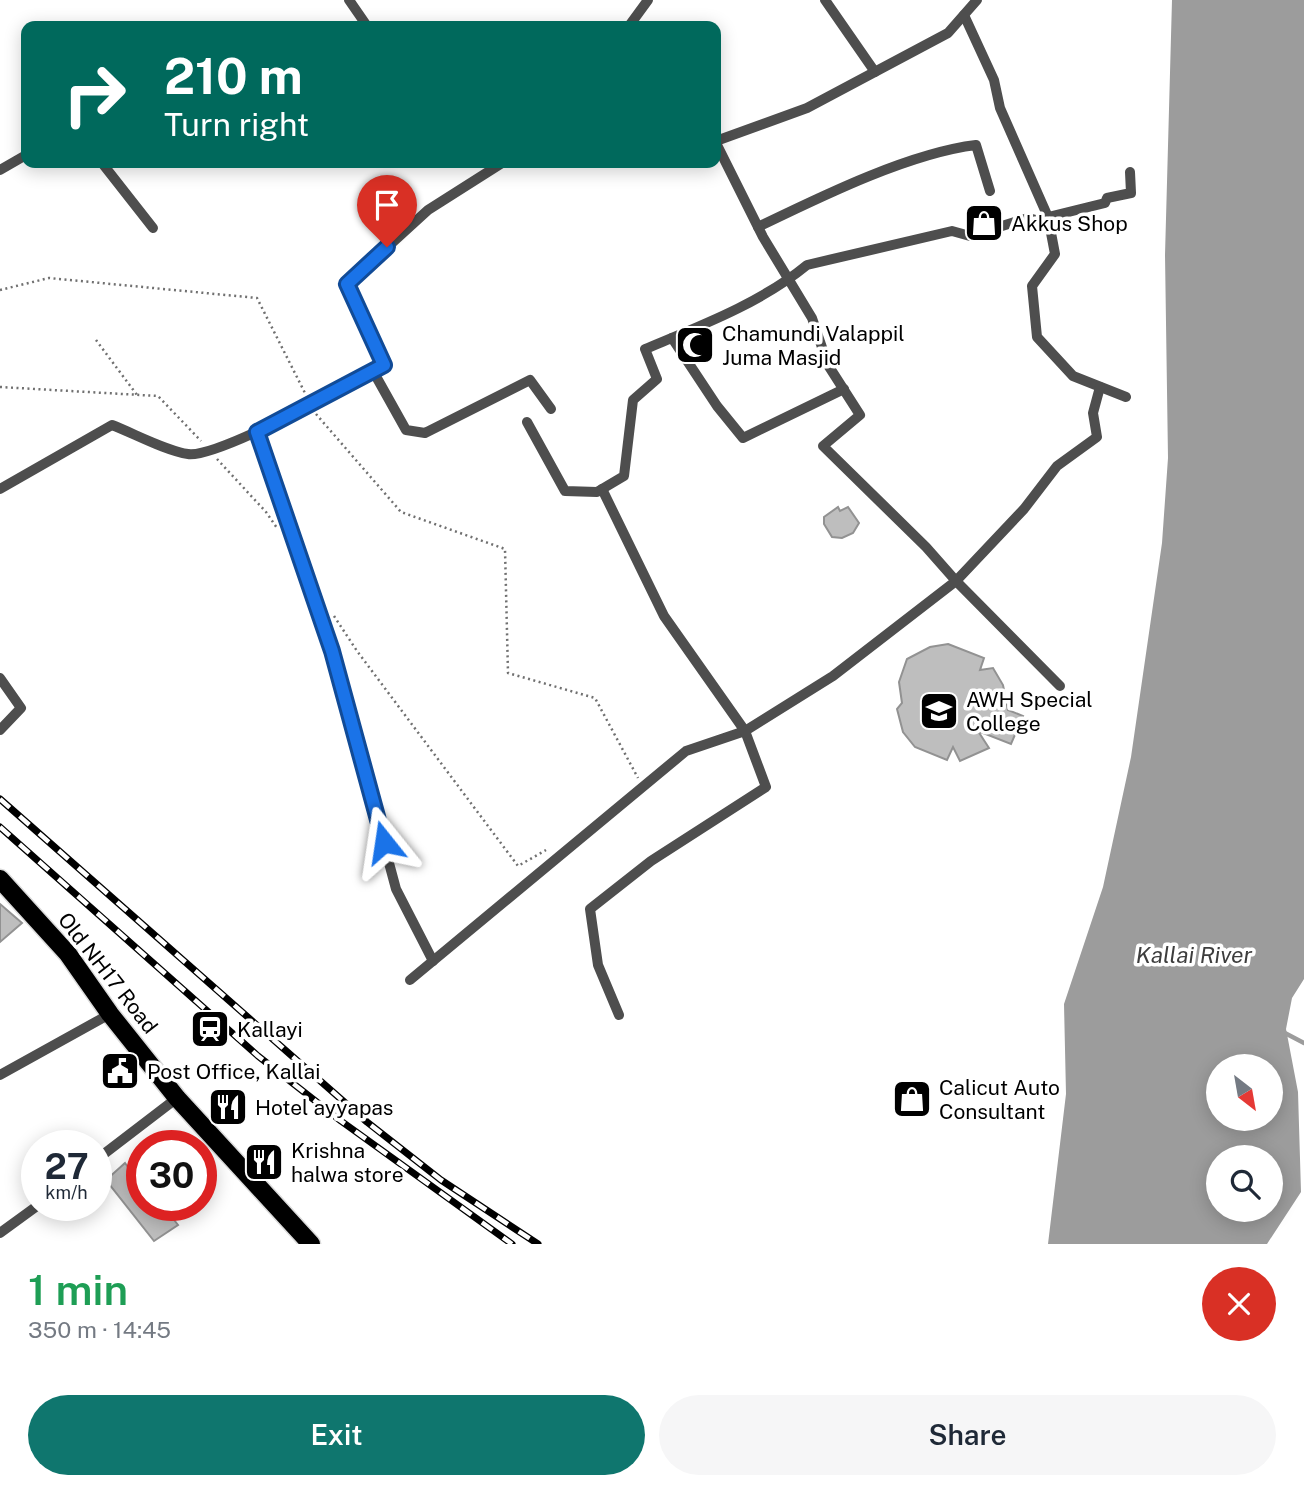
<!DOCTYPE html>
<meta charset="utf-8">
<style>
body{margin:0;font-family:"Public Sans",sans-serif;background:#f6f6f7;color:#1f2937;height:100vh;display:flex;flex-direction:column;font-size:26px;white-space:nowrap}
*{box-sizing:border-box;margin:0}
p{font-size:23px;color:#747a83}
.icon{flex:none;width:38px;height:38px;fill:none;stroke:currentColor;stroke-width:2;stroke-linecap:round;stroke-linejoin:round}
.map{position:relative;height:1244px;overflow:hidden}
.details{display:flex;flex-direction:column;background:#fff;flex:1}
.details>*{flex:none}
.banner{position:absolute;left:21px;top:21px;width:700px;height:147px;border-radius:14px;box-shadow:0 4px 18px #0003;background:#00695c;color:#fff;overflow:hidden}
.needle{width:46px;rotate:149deg}
.controls{position:absolute;left:1206px;top:1054px;display:grid;gap:14px}
.controls a{display:grid;place-items:center;width:77px;height:77px;border-radius:50%;background:#fff;box-shadow:0 4px 18px #0003;font-size:35px}
.speed{position:absolute;left:21px;top:1130px;display:flex;gap:14px;font-size:35px;font-weight:700;text-align:center}
.speed>*{display:grid;place-content:center;width:91px;height:91px;border-radius:50%;background:#fff;box-shadow:0 4px 18px #0003;line-height:1}
.speed small{font-size:18px;font-weight:400}
.speed .limit{border:10px solid #d22;background:#fff;color:#111}
.pin{position:absolute;display:grid;place-items:center;width:60px;height:60px;color:#fff;margin:-72px -30px;border-radius:50% 50% 50% 0;rotate:-45deg;box-shadow:0 0 7px #0007}
.pin .icon{rotate:45deg}
.me{position:absolute;width:77px;margin:-38px;rotate:345deg;stroke-linejoin:round;filter:drop-shadow(0 0 5px #0008)}
.turn{display:flex;align-items:center;gap:24px;height:147px;padding:0 28px;font-size:32px}
.turn .icon{width:91px;height:91px;stroke-width:2.5}
.turn b{display:block;font-size:49px;line-height:60px}
.round{display:grid;place-items:center;flex:none;width:74px;height:74px;border-radius:37px;background:#f6f6f7}
.summary{display:flex;align-items:center;justify-content:space-between;height:119px;padding:0 28px}
h1{font-size:42px;font-weight:600;line-height:52px;color:#1e9e55}
.button{display:flex;gap:14px;margin-top:auto;padding:14px 28px}
.button a{flex:1;height:80px;border-radius:42px;background:#0f766e;color:#fff;font-size:28px;font-weight:600;line-height:80px;text-align:center}
.button a+a{background:#f6f6f7;color:#1f2937}
.map>svg:first-child{display:block}
.water{fill:#9c9c9c;fill-rule:evenodd}
.lines{fill:none;stroke-linecap:round;stroke-linejoin:round}
.stream{stroke:#9c9c9c;stroke-width:4.5}
.building{fill:#bebebe;stroke:#929292;stroke-width:2}
.primary-casing{stroke:#dbdbdb;stroke-width:21}
.path{stroke:#707070;stroke-width:2.5;stroke-dasharray:2 3.5;stroke-linecap:butt}
.minor{stroke:#4e4e4e;stroke-width:10}
.primary{stroke:#000;stroke-width:18}
.rail-casing{stroke:#000;stroke-width:7}
.rail{stroke:#fff;stroke-width:4.5;stroke-dasharray:13;stroke-linecap:butt}
.route-casing{stroke:#114b97;stroke-width:18}
.route{stroke:#1a73e8;stroke-width:12}
.labels{text-anchor:middle;dominant-baseline:central;stroke-width:7;stroke-linejoin:round;paint-order:stroke}
.poi-label{font-size:21px;fill:#000;stroke:#fff;text-anchor:start}
.street-label{font-size:21px;fill:#000;stroke:#fff}
.water-label{font-size:23px;font-style:italic;fill:#3d3d3d;stroke:#fff}
</style>
<div class="map">
<svg width="1304" height="1244" viewBox="0 0 1304 1244">
<rect width="100%" height="100%" fill="#fff"/>
<path class="water" d="M 1172,0 L 1304,0 L 1304,979 L 1292,998 L 1286,1029 L 1298,1092 L 1301,1192 L 1267,1244 L 1048,1244 L 1066,1094 L 1064,1004 L 1103,887 L 1131,757 L 1162,543 L 1168,458 L 1165,255 ZM 1218,1066 L 1270,1066 L 1270,1118 L 1218,1118 ZM 1218,1157 L 1270,1157 L 1270,1209 L 1218,1209 Z"/>
<g class="lines">
<path class="stream" d="M 1283,1032 L 1304,1043"/>
</g>
<g class="building">
<path d="M 838,507 L 840,511 L 848,507 L 859,523 L 853,533 L 842,538 L 832,537 L 824,524 L 824,517 Z"/>
<path d="M 948,644 L 984,658 L 980,670 L 993,668 L 1003,685 L 1008,710 L 1023,716 L 1011,744 L 978,731 L 989,748 L 960,761 L 953,747 L 947,760 L 915,747 L 903,732 L 897,709 L 902,703 L 899,682 L 907,659 L 930,647 Z"/>
<path d="M 0,904 L 22,923 L 0,942 Z"/>
<path d="M 125,1163 L 142,1186 L 142,1206 L 163,1206 L 178,1225 L 154,1241 L 106,1180 Z"/>
</g>
<g class="lines">
<g class="primary-casing">
<path id="primary" d="M 0,879 L 68,954 L 110,1014 L 177,1098 L 311,1244"/>
</g>
<g class="path">
<path d="M 0,290 L 49,278 L 257,298 L 306,395"/>
<path d="M 96,340 L 137,395"/>
<path d="M 0,387 L 158,396 L 201,441"/>
<path d="M 316,414 L 401,512 L 505,549 L 508,673 L 595,698 L 638,778"/>
<path d="M 217,459 L 266,512 L 277,528"/>
<path d="M 334,616 L 357,651 L 518,866 L 546,850"/>
</g>
<g class="minor">
<path d="M 349,0 L 367,26"/>
<path d="M 825,0 L 875,72"/>
<path d="M 964,15 L 994,80 L 1000,108 L 1048,217 L 1055,254 L 1032,286 L 1037,337 L 1073,376 L 1126,397"/>
<path d="M 629,26 L 648,0"/>
<path d="M 716,141 L 807,108 L 948,33 L 977,0"/>
<path d="M 102,163 L 153,228"/>
<path d="M 0,170 L 26,155"/>
<path d="M 758,227 C 820,197 909,153 976,145 L 990,191"/>
<path d="M 672,338 L 717,406 L 743,438 L 844,389"/>
<path d="M 373,371 L 406,430 L 425,433 L 530,380 L 551,409"/>
<path d="M 527,422 L 565,491 L 597,492 L 624,476 L 633,400 L 657,379 L 645,349 C 700,326 761,303 807,265 L 952,231 L 970,236 L 1028,218 L 1036,220 L 1105,203 L 1107,198 L 1131,193 L 1130,172"/>
<path d="M 257,432 L 332,651 L 396,889 L 433,961"/>
<path d="M 0,489 L 112,425 C 133,433 166,451 188,454 C 218,458 353,383 384,365 L 347,284 L 428,210 L 502,163"/>
<path d="M 0,678 L 21,708 L 0,730"/>
<path d="M 1060,686 L 956,581 L 1024,509 L 1057,466 L 1097,437 L 1093,413 L 1100,387"/>
<path d="M 410,980 L 686,751 L 745,731 L 664,616 L 602,489"/>
<path d="M 619,1015 L 598,965 L 590,909 L 651,861 L 766,787 L 745,731 L 833,676 L 956,581 L 926,547 L 823,446 L 860,415 L 828,365 L 812,318 L 763,237 L 716,143"/>
<path d="M 0,1075 L 110,1014"/>
<path d="M 96,1160 L 177,1098"/>
<path d="M 0,1233 L 37,1206"/>
</g>
<use href="#primary" class="primary"/>
<g class="rail-casing">
<g id="rail">
<path d="M 0,799 L 367,1122 L 441,1180 L 538,1244"/>
<path d="M 0,827 L 258,1056 L 341,1121 L 512,1244"/>
</g>
</g>
<use href="#rail" class="rail"/>
</g>
<g class="lines">
<g class="route-casing">
<path id="route" d="M 384,842 L 332,651 L 257,432 L 384,365 L 347,284 L 387,247"/>
</g>
<use href="#route" class="route"/>
</g>
<defs>
<g id="shop-square" transform="scale(2.0125)"><rect x="-9" y="-9" width="18" height="18" rx="4" fill="#000" stroke="#fff"/><path d="M-5-2.5h2.3a2.7 3.5 0 0 1 5.4 0H5L5.5 6h-11ZM-1.5-2.5h3a1.5 2.3 0 0 0-3 0Z" fill="#fff"/></g>
<g id="mosque-square" transform="scale(2.0125)"><rect x="-9" y="-9" width="18" height="18" rx="4" fill="#000" stroke="#fff"/><path d="M3.5-4.9A6 6 0 1 0 3.5 4.9A5 5 0 1 1 3.5-4.9Z" fill="#fff"/></g>
<g id="university-square" transform="scale(2.0125)"><rect x="-9" y="-9" width="18" height="18" rx="4" fill="#000" stroke="#fff"/><path d="M0-5L7-2L0 1L-7-2ZM-4 1L0 2.5L4 1V4Q0 6-4 4Z" fill="#fff"/></g>
<g id="station-square" transform="scale(2.0125)"><rect x="-9" y="-9" width="18" height="18" rx="4" fill="#000" stroke="#fff"/><path d="M-3-6H3Q5-6 5-4V2Q5 4 3 4L4.5 6H3L1.5 4h-3L-3 6H-4.5L-3 4Q-5 4-5 2V-4Q-5-6-3-6ZM-3.5-4v3h7v-3ZM-3.5 1v1.5H-2V1ZM2 1v1.5H3.5V1Z" fill="#fff"/></g>
<g id="civic-square" transform="scale(2.0125)"><rect x="-9" y="-9" width="18" height="18" rx="4" fill="#000" stroke="#fff"/><path d="M-.6-6.5H3V-4.5H.6V-3L4-1V1h2V6H-6V1h2V-1L-.6-3ZM-1.2 2.5V6h2.4V2.5Z" fill="#fff"/></g>
<g id="restaurant-square" transform="scale(2.0125)"><rect x="-9" y="-9" width="18" height="18" rx="4" fill="#000" stroke="#fff"/><path d="M-5-6h1v4h1v-4h1v4h1v-4h1v5L-1.5 .5V6h-2V.5L-5-1ZM5-6V6H3V1.5H1.5Q1.5-4 5-6Z" fill="#fff"/></g>
</defs>
<g fill-rule="evenodd">
<use href="#shop-square" x="984" y="223"/>
<use href="#mosque-square" x="695" y="345"/>
<use href="#university-square" x="939" y="711"/>
<use href="#station-square" x="210" y="1029"/>
<use href="#civic-square" x="120" y="1071"/>
<use href="#shop-square" x="912" y="1099"/>
<use href="#restaurant-square" x="228" y="1107"/>
<use href="#restaurant-square" x="264" y="1162"/>
</g>
<g class="labels">
<g class="poi-label">
<text x="1011" y="223">Akkus Shop</text>
<text x="722" y="333">Chamundi Valappil<tspan x="722" dy="24">Juma Masjid</tspan></text>
<text x="966" y="699">AWH Special<tspan x="966" dy="24">College</tspan></text>
<text x="237" y="1029">Kallayi</text>
<text x="147" y="1071">Post Office, Kallai</text>
<text x="939" y="1087">Calicut Auto<tspan x="939" dy="24">Consultant</tspan></text>
<text x="255" y="1107">Hotel ayyapas</text>
<text x="291" y="1150">Krishna<tspan x="291" dy="24">halwa store</tspan></text>
</g>
<g class="street-label">
<text transform="translate(108 973) rotate(52)">Old NH17 Road</text>
</g>
<g class="water-label">
<text x="1194" y="954">Kallai River</text>
</g>
</g>
</svg>
<div class="controls">
<a><svg class="needle" viewBox="-14 -14 28 28"><path d="M0-13l5 13h-10z" fill="#e53935"/><path d="M0 13l5-13h-10z" fill="#747a83"/></svg></a>
<a><svg class="icon" aria-label="search" viewBox="0 0 24 24"><circle cx="10" cy="10" r="6"/><path d="M15 15l6 6"/></svg></a>
</div>
<div class="speed"><div>27<small>km/h</small></div><div class="limit">30</div></div>
<div class="pin" style="left:387px;top:247px;background:#d93025"><svg class="icon" aria-label="arrive" viewBox="0 0 24 24"><path d="M6 21V4h12l-3 4 3 4H6"/></svg></div>
<svg class="me" style="left:384px;top:842px" viewBox="-20 -20 40 40"><path d="M0-17L14 15 0 8-14 15z" fill="#1a73e8" stroke="#fff" stroke-width="4"/></svg>
<div class="banner">
<div class="turn"><svg class="icon" aria-label="right" viewBox="0 0 24 24"><path d="M7 20v-9h11M14 6l5 5-5 5"/></svg><div><b>210 m</b>Turn right</div></div>
</div>
</div>
<section class="details">
<div class="summary"><div><h1>1 min</h1><p>350 m · 14:45</p></div><a class="round" style="background:#d93025;color:#fff"><svg class="icon" aria-label="close" viewBox="0 0 24 24"><path d="M6 6l12 12M18 6L6 18"/></svg></a></div>
<div class="button"><a>Exit</a><a>Share</a></div>
</section>
